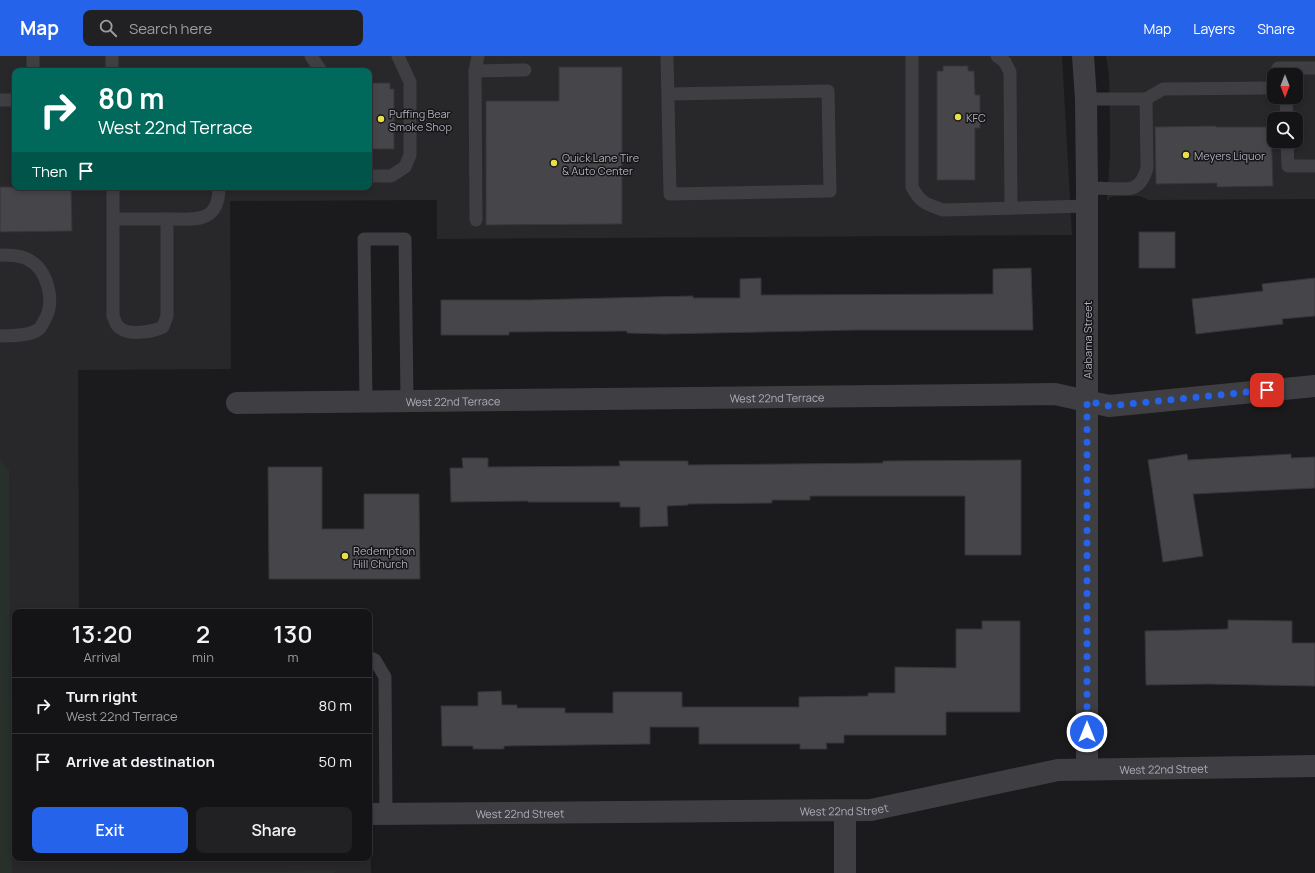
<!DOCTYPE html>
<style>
body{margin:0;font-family:Manrope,sans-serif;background:#212123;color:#f1f3f6;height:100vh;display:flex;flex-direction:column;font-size:15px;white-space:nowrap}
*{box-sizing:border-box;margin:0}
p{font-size:13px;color:#9d9ea1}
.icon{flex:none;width:22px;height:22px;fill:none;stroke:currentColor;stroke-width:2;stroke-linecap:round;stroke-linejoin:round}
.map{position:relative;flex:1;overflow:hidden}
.details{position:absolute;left:12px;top:553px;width:360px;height:252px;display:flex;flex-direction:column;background:#141416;border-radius:8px;box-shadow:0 2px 6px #0003,0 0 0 1px #333335}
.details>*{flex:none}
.top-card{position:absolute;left:12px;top:12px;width:360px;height:122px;border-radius:8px;box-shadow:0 2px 6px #0003,0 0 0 1px #333335;background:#00695c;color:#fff;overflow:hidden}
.needle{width:26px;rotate:180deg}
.tools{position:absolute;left:1267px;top:12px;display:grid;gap:8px}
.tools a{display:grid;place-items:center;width:36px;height:36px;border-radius:8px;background:#141416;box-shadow:0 2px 6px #0003,0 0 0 1px #333335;font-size:20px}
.pin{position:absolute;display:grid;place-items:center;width:34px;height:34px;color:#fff;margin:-17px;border-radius:8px;box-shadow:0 2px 6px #0006}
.me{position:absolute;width:44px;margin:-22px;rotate:0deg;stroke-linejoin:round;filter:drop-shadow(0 0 3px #0008)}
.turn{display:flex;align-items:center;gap:14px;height:84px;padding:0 20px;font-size:18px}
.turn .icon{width:52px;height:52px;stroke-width:2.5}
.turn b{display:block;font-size:28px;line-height:34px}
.then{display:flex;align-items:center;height:38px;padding:0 20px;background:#0003;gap:8px;font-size:15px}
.eta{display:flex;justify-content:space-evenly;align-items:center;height:68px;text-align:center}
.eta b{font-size:24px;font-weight:600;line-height:28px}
.action{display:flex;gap:8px;margin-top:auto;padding:8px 20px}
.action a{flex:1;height:46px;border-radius:8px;background:#2563eb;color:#fff;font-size:16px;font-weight:600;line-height:46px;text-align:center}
.action a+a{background:#212123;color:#f1f3f6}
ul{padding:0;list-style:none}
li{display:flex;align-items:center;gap:12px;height:56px;padding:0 20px;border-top:1px solid #333335}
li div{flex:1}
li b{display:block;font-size:15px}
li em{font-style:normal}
header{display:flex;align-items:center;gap:24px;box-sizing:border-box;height:56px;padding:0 20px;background:#2563eb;color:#fff}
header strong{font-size:19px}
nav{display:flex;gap:22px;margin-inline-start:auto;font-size:14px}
.search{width:280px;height:36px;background:#212123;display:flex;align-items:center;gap:10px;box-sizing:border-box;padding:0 14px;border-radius:8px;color:#9d9ea1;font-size:15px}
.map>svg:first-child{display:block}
.built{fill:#28272a;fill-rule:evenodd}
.park{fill:url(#park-dots)}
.pitch{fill:#27302b}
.building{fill:#46454a;stroke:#363539}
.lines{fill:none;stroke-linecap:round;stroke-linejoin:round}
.lane{stroke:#3f3e43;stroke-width:13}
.street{stroke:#3f3e43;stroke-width:22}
.route{stroke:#2563eb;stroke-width:7;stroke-dasharray:0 12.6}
.poi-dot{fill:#e7df48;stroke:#161618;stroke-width:1.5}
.labels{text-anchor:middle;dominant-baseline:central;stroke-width:3;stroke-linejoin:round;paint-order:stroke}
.poi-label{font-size:11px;fill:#aeaebb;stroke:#161618;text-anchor:start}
.street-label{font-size:11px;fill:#aeaebb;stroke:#161618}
</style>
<header>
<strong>Map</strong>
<div class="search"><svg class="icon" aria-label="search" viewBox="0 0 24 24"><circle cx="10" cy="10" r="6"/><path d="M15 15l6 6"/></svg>Search here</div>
<nav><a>Map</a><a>Layers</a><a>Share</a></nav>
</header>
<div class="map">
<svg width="1315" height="817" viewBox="0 0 1315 817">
<defs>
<pattern id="park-dots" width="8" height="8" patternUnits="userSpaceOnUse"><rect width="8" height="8" fill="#27302b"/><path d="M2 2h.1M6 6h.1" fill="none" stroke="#444b48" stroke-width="1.8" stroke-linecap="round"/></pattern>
</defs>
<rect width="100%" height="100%" fill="#1b1b1d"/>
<g class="built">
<path d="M 0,0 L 1062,0 L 1072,179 L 437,183 L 437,144 L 230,145 L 231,313 L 78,314 L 79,556 L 15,556 L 15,802 L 369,802 L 369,772 L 370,772 L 371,817 L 0,817 ZM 15,15 L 369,15 L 369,131 L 15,131 Z"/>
<path d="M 1106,0 L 1315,0 L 1315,143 L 1149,144 L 1139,140 L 1117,140 L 1111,141 L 1107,145 L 1110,99 L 1110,70 L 1109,19 ZM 1274,19 L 1296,19 L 1296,41 L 1274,41 ZM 1274,63 L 1296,63 L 1296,85 L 1274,85 Z"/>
</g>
<path class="park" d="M 334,815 L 334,817 L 80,817 Z"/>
<path class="pitch" d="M 0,405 L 9,414 L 12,817 L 0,817 Z"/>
<g class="building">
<path d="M 943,10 L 968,10 L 968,15 L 974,15 L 975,39 L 980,39 L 980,72 L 975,72 L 975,124 L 937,124 L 937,15 L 943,15 Z"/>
<path d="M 559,11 L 622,11 L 622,168 L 486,169 L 486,45 L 559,45 Z"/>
<path d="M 369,27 L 390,27 L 390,33 L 394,33 L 394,93 L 369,93 Z"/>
<path d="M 1216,70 L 1216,71 L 1271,71 L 1273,130 L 1217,131 L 1217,127 L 1156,128 L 1155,71 Z"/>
<path d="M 0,131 L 71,131 L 72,175 L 0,176 Z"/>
<rect x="1139" y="176" width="36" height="36"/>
<path d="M 1031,212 L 1033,274 L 857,274 L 664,278 L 627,277 L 627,275 L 509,276 L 509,279 L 441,279 L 441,244 L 529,244 L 693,240 L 693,242 L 740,242 L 740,223 L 761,222 L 761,239 L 993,238 L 993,213 Z"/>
<path d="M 1315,222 L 1315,260 L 1282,263 L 1283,268 L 1196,278 L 1192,243 L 1263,235 L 1262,228 Z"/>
<path d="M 1187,398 L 1188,404 L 1291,398 L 1291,402 L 1315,401 L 1315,432 L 1193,438 L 1203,500 L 1163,506 L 1148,404 Z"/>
<path d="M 462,402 L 488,402 L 488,411 L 620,410 L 619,405 L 688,405 L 688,409 L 883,407 L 883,405 L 1021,404 L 1021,499 L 965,499 L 965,440 L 810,440 L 810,444 L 772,444 L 772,447 L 688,448 L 688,449 L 667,450 L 668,470 L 640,471 L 640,451 L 620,451 L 620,446 L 528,446 L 528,445 L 451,446 L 450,412 L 463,412 Z"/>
<path d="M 268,411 L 322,411 L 322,473 L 364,473 L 364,438 L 419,438 L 420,523 L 269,523 Z"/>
<path d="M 1228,564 L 1292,565 L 1292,587 L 1315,587 L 1315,630 L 1207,628 L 1146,629 L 1145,575 L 1228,573 Z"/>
<path d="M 982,565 L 1020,565 L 1020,656 L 946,656 L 946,679 L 844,679 L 844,687 L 826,687 L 827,693 L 800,693 L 800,688 L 699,688 L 699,671 L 650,671 L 650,688 L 504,690 L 504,693 L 473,693 L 473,690 L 442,690 L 441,650 L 478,650 L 478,636 L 501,635 L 502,649 L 517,649 L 517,652 L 565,652 L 565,657 L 613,657 L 613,636 L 682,636 L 682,651 L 799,651 L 799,641 L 868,640 L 868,637 L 895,637 L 895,611 L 956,612 L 956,573 L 982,573 Z"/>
</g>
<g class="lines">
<g class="lane">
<path d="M 33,0 L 33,15"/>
<path d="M 112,0 L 112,15"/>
<path d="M 311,0 L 321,15"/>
<path d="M 667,0 L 670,138 L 830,135 L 828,35 L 668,38"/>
<path d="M 912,0 L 912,131 C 921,148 927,148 943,154 L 1087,150"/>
<path d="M 997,0 L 1005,6 L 1010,16 L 1011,152"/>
<path d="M 1278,12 L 1315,12"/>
<path d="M 475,15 L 525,14"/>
<path d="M 1284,41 L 1286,45 L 1287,63"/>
<path d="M 1086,43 L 1146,43 L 1163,33 L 1274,32"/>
<path d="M 0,44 L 15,44"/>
<path d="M 1287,85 L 1288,110 L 1315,110"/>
<path d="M 369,120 L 391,120 L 405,111 L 410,99 L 410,26 L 398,0"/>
<path d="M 113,131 L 113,260 C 115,263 115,267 117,269 C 125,281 152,276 163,271 L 167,260 L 167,163 L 113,163"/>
<path d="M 1087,132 C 1097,132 1124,134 1132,132 C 1141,129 1145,120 1147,112 L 1146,43"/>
<path d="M 167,163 C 195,163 219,168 219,131"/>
<path d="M 476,164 L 475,15 L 478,0"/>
<path d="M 0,199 C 9,199 19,199 27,203 C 48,213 56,246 44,265 C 43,267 41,271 39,273 C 30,280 11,280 0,280"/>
<path d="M 366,346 L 364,183 L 405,183 L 407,345"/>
<path d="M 369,601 L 375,604 L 385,621 L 386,757"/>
</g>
<g class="street">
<path d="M 1083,0 L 1086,43 L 1087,132 L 1087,713"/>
<path id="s1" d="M 237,347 L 1055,338 L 1109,350 L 1315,330"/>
<path id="s2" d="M 369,758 L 871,754 L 1058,714 L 1315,710"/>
<path d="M 845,817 L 845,755"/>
</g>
</g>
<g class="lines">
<path class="route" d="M 1087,676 L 1087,345 L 1109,350 L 1267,334"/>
</g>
<g class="poi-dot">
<circle cx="958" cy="61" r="4"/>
<circle cx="381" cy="63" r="4"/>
<circle cx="1186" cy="99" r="4"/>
<circle cx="554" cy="107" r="4"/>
<circle cx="345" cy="500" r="4"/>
</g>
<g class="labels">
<g class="poi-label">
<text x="389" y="57">Puffing Bear<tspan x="389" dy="13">Smoke Shop</tspan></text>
<text x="966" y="61">KFC</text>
<text x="1194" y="99">Meyers Liquor</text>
<text x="562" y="101">Quick Lane Tire<tspan x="562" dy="13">&amp; Auto Center</tspan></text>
<text x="353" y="494">Redemption<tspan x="353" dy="13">Hill Church</tspan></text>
</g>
<g class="street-label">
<text transform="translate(1087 284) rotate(-90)">Alabama Street</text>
<text stroke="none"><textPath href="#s1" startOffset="540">West 22nd Terrace</textPath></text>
<text stroke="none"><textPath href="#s1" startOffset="216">West 22nd Terrace</textPath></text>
<text stroke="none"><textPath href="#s2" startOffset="799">West 22nd Street</textPath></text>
<text stroke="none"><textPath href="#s2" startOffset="475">West 22nd Street</textPath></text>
<text stroke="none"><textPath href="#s2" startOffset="151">West 22nd Street</textPath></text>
</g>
</g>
</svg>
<div class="tools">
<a><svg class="needle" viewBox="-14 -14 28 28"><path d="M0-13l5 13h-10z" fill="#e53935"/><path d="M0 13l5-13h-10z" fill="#9d9ea1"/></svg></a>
<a><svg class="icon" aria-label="search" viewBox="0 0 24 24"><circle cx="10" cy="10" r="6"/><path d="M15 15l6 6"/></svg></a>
</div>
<div class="pin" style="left:1267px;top:334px;background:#d93025"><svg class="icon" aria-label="arrive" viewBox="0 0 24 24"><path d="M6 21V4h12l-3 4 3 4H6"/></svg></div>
<svg class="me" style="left:1087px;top:676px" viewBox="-20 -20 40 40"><circle r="17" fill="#2563eb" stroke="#fff" stroke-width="3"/><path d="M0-11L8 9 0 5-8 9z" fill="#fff"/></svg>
<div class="top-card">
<div class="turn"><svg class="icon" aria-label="right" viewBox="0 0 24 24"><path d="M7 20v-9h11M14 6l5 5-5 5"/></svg><div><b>80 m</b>West 22nd Terrace</div></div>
<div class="then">Then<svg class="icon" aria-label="arrive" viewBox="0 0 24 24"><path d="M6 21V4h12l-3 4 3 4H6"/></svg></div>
</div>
<section class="details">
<div class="eta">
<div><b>13:20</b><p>Arrival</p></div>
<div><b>2</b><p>min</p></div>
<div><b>130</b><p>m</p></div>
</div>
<ul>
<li><svg class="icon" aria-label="right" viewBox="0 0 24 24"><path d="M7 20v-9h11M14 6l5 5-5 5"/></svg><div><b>Turn right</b><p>West 22nd Terrace</p></div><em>80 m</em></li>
<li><svg class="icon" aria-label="arrive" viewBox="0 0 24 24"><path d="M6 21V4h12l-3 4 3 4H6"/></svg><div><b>Arrive at destination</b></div><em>50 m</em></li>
</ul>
<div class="action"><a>Exit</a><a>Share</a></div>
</section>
</div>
